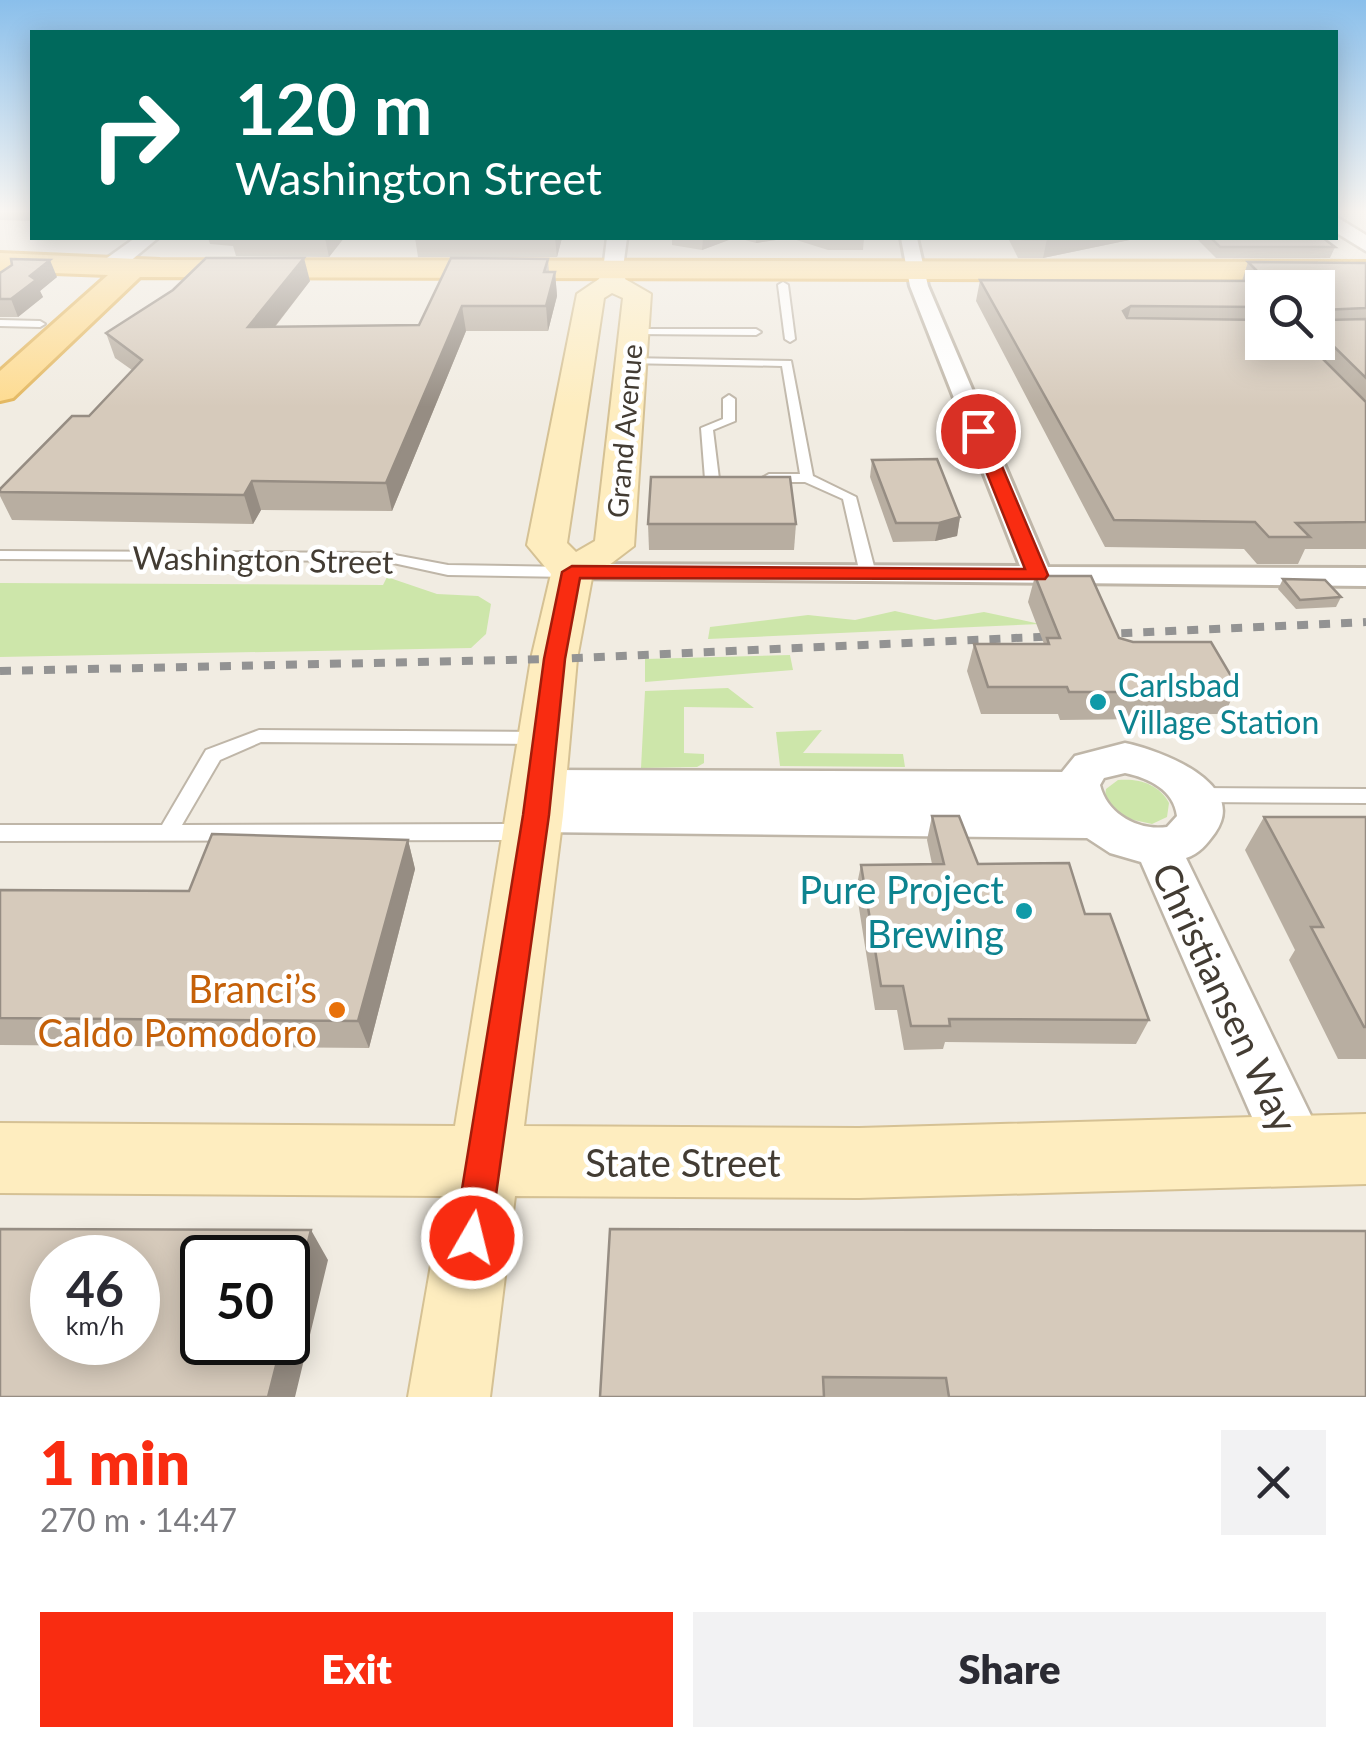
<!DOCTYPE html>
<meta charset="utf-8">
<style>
body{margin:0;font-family:Lato,sans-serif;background:#f2f2f3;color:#2b2b33;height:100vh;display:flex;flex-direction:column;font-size:38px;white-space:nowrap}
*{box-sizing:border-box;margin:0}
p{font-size:32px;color:#7c7c81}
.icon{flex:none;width:55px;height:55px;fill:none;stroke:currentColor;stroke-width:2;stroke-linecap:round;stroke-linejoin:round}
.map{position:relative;height:1397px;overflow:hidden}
.sheet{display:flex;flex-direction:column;background:#fff;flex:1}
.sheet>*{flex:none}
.banner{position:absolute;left:30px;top:30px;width:1308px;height:210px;border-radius:0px;box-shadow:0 5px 25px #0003;background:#00695c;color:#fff;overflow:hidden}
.controls{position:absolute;left:1245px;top:270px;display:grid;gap:20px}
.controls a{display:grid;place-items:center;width:90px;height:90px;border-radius:0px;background:#fff;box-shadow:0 5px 25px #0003;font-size:50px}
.speed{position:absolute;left:30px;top:1235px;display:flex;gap:20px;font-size:50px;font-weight:700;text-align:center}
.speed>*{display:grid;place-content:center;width:130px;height:130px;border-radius:50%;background:#fff;box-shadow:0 5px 25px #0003;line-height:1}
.speed small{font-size:25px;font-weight:400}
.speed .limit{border:5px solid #111;border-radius:15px;background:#fff;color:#111}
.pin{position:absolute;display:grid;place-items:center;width:85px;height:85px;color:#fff;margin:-42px;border:5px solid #fff;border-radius:50%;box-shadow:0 2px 10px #0007}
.me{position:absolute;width:110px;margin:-55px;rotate:8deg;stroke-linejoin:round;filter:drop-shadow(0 0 8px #0008)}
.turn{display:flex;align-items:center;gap:35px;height:210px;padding:0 40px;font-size:45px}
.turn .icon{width:130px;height:130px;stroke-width:2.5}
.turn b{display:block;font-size:70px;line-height:85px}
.round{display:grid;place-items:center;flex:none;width:105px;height:105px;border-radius:0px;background:#f2f2f3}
.headline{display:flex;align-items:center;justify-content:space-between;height:170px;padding:0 40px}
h1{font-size:60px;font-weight:800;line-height:75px;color:#f92c11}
.cta{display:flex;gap:20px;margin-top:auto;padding:20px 40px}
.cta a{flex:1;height:115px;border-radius:0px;background:#f92c11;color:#fff;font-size:40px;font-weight:800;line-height:115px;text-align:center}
.cta a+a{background:#f2f2f3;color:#2b2b33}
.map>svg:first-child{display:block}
.green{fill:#cde6aa}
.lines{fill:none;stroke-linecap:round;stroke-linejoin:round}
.service-casing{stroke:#bfb6a8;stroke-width:4}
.minor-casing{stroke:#bfb6a8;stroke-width:6}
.tertiary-casing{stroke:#bfb6a8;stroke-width:5}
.secondary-casing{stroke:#d5c194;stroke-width:4}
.primary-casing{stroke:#e3b75f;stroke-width:6}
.service{fill:#fff;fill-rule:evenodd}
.minor{fill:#fff;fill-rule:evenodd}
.tertiary{fill:#fff;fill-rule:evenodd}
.secondary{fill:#feedbf;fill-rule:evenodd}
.primary{fill:#fedb8f;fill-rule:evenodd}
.rail{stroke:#939393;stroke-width:8;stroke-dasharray:11 11;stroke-linecap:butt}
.wall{fill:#b8aea1;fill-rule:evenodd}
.shaded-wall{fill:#968d83}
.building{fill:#d6cabb;stroke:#968d83;stroke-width:2.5;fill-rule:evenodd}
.route{fill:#f92c11;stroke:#a21d0b;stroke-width:2.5}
.culture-dot{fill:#0f9aa8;stroke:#fff;stroke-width:4}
.food-dot{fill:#e8710a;stroke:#fff;stroke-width:4}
.labels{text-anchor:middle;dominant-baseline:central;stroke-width:9;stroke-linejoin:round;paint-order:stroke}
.far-street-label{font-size:28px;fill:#433c33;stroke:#fff}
.street-label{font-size:32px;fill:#433c33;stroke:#fff}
.culture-label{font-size:32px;fill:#0d838f;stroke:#fff;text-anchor:start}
.near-culture-label{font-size:38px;fill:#0d838f;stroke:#fff;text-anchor:end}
.near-food-label{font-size:38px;fill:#c56008;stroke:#fff;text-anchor:end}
.near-street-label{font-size:38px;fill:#433c33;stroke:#fff}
</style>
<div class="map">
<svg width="1366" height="1397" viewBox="0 0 1366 1397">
<rect width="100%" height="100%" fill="#f1ece2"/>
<g class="green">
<path d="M 387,577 L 437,594 L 478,596 L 491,604 L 486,634 L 471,648 L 0,657 L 0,583 L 383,585 Z"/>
<path d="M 895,611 L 935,620 L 984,612 L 1040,624 L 708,639 L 710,627 L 808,615 L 855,620 Z"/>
<path d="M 790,655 L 793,670 L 645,682 L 645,659 Z"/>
<path d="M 728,688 L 754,708 L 684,707 L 684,753 L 704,754 L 704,763 L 697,767 L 641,768 L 645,691 Z"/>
<path d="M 822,730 L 803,753 L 903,754 L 905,767 L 780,766 L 776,732 Z"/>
<path d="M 1118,780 C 1139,778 1159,784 1169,803 L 1167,817 L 1152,824 L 1120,817 L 1105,796 L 1106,789 Z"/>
</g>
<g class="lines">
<g class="service-casing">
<g id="service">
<path d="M 783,282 L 788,285 L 795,339 L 790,342 L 785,339 L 778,285 Z"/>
<path d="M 0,320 L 40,321 L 45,324 L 40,327 L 0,326 Z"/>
<path d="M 630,329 L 756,329 L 761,332 L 756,335 L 634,334 L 630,333 Z"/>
<path d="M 628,358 L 791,361 L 813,476 L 856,497 L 876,574 L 873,577 L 863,577 L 860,574 L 843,499 L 805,482 L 769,482 L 762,478 L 769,474 L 800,474 L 782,366 L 624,363 L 622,361 Z"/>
<path d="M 729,395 L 735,399 L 735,421 L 713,430 L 719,479 L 712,483 L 705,479 L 701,428 L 723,419 L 723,399 Z"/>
<path d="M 0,551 L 384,553 L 448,565 L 571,567 L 579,572 L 571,577 L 448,575 L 384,561 L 0,559 Z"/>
<path d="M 259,730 L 543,732 L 552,738 L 543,744 L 261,742 L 220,760 L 182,825 L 524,824 L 531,827 L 534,832 L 531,837 L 524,840 L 0,841 L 0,825 L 162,825 L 206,750 Z"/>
<path d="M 1195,788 L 1366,789 L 1366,803 L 1195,802 L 1188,800 L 1185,795 L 1188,790 Z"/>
</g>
</g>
<g class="minor-casing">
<path id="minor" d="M 901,238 L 917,238 L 928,286 L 1048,567 L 1366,568 L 1366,586 L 562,578 L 558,572 L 572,564 L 1020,566 L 910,286 Z"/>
</g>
<g class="tertiary-casing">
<g id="tertiary">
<path d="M 1335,216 L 1366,235 L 1366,251 L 1335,232 Z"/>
<path d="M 135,238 L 158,238 L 116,273 L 100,273 L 100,263 Z"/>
<path d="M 607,238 L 627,238 L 622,275 L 614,277 L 603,270 Z"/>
<path d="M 1125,743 C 1159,750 1250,783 1215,833 C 1207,844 1199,854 1186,858 L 1317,1128 L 1325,1149 L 1317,1170 L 1296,1178 L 1275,1170 L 1141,862 L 1110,853 L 1087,838 L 536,832 L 520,827 L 514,815 L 520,803 L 532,799 L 525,797 L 518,786 L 525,775 L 540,770 L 1062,772 L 1075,756 ZM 1125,773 C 1149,778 1174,790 1177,816 L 1167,827 C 1138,831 1107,814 1100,785 L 1104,778 Z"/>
</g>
</g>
<g class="secondary-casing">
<path id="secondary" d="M 614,262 L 627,270 L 625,279 L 651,294 L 634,546 L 592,578 L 577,659 L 563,815 L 524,1126 L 859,1128 L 1366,1114 L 1366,1184 L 859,1198 L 515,1196 L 490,1397 L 408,1397 L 443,1196 L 0,1193 L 0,1123 L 455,1126 L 531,659 L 551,574 L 527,545 L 577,294 L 599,279 L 605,264 ZM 612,293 L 623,298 L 595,541 L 576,552 L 567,543 L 604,298 Z"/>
</g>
<g class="primary-casing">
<path id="primary" d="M 0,253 L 160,260 L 1366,262 L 1366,280 L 140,277 L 13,398 L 0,401 L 0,371 L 108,275 L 0,271 Z"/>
</g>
<use href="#service" class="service"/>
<use href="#minor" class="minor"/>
<use href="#tertiary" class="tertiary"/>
<use href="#secondary" class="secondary"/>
<use href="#primary" class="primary"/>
<path class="rail" d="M 0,671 L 554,659 L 1366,622"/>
</g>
<g class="wall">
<path d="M 0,211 L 32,211 L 32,221 L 0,220 Z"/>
<path d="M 208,238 L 344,238 L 329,257 L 236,256 L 233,246 L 210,244 Z"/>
<path d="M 415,238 L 562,238 L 557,257 L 418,257 Z"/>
<path d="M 672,238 L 734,238 L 702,250 L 672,245 Z"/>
<path d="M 738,238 L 864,238 L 863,250 L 828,250 L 790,238 L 756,243 Z"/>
<path d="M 1008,238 L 1139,238 L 1043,258 L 1018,258 Z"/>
<path d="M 1196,238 L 1323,238 L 1335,247 L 1330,258 L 1216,258 Z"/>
<path d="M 548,259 L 549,272 L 555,272 L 557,296 L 548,331 L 466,331 L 392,511 L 261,510 L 253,524 L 12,520 L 0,496 L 0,489 L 89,416 L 132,370 L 115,358 L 106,333 L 310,281 L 275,327 L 419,325 Z"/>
<path d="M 1248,262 L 1366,263 L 1366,549 L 1305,549 L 1298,564 L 1257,564 L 1244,549 L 1105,547 L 976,301 L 980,280 L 1242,281 ZM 1262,288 L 1318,288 L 1318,342 L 1262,342 Z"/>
<path d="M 0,273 L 57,277 L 40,291 L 43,297 L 18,317 L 0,317 Z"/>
<path d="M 872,460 L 960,517 L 957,536 L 935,541 L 893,542 L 870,477 Z"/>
<path d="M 648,524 L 796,524 L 794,550 L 649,550 Z"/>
<path d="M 1035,576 L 1119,638 L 1237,686 L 1225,714 L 1149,714 L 1147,719 L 1060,720 L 1058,714 L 981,714 L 967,671 L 974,644 L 1044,644 L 1028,602 Z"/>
<path d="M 1283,579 L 1341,597 L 1336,607 L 1296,609 L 1278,589 Z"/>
<path d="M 932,816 L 978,864 L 1085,914 L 1149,1020 L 1136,1044 L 945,1042 L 943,1049 L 904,1050 L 897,1010 L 875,1010 L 856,889 L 861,865 L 932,864 L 927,840 Z"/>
<path d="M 1264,817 L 1366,817 L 1366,1059 L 1338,1059 L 1289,960 L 1295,950 L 1245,850 Z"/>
<path d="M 408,840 L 415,869 L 369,1048 L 0,1045 L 0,890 L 189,891 Z"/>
<path d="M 1366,1231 L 1366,1397 L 600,1397 Z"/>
</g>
<g class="shaded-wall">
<path d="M 325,238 L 344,238 L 329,257 Z"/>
<path d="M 555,238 L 562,238 L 557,257 Z"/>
<path d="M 703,238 L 734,238 L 702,250 Z"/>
<path d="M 756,238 L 790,238 L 756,243 Z"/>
<path d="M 1056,238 L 1139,238 L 1043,258 L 1047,239 Z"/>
<path d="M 304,258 L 310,281 L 255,352 L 248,327 Z"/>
<path d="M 50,260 L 57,277 L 40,291 L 43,297 L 18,317 L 11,299 L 30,276 Z"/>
<path d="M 555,272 L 557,296 L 548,331 L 546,306 Z"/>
<path d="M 462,306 L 466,331 L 392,511 L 386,483 Z"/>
<path d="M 1131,306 L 1125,328 L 1123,311 Z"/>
<path d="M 252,481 L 261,510 L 253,524 L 244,495 Z"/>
<path d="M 960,517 L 957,536 L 935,541 L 939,523 Z"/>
<path d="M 408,840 L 415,869 L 369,1048 L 358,1021 Z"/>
<path d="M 311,1230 L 328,1260 L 295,1397 L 268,1397 L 282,1342 L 288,1342 L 288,1321 Z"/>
</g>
<g class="building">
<path d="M 1021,238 L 1056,238 L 1047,239 L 1022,239 Z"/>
<path d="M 1211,238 L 1323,238 L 1335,247 L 1220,247 Z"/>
<path d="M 206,258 L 304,258 L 248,327 L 419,325 L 451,258 L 548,259 L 544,272 L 555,272 L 546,306 L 462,306 L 386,483 L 252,481 L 244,495 L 0,492 L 0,489 L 72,416 L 89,416 L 142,360 L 106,333 L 173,290 Z"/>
<path d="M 11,259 L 50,260 L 30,276 L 36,280 L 11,299 L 0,299 L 0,273 L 12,265 Z"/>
<path d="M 1248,262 L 1366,263 L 1366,308 L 1323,310 L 1327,320 L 1366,319 L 1366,378 L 1318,331 L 1318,288 L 1262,288 L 1262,307 L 1131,306 L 1123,311 L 1127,318 L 1262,320 L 1262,342 L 1306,342 L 1366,402 L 1366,522 L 1296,523 L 1310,537 L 1269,537 L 1255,522 L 1114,520 L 980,280 L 1267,281 Z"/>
<path d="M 937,459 L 960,517 L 939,523 L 896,523 L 872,460 Z"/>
<path d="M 651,477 L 790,477 L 796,524 L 648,524 Z"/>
<path d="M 1035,576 L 1091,576 L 1119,638 L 1133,642 L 1211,642 L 1237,686 L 1155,687 L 1158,692 L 1069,692 L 1067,687 L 988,687 L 974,644 L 1049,644 L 1047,638 L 1060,638 Z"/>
<path d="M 1283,579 L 1325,580 L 1341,597 L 1300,600 Z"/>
<path d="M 932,816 L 959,816 L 978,864 L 1069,863 L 1085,914 L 1110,914 L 1149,1020 L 949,1019 L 950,1026 L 911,1026 L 903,986 L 881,986 L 861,865 L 944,864 Z"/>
<path d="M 1264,817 L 1366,817 L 1366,1027 L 1364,1027 L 1311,927 L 1323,927 Z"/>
<path d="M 212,834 L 408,840 L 358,1021 L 0,1018 L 0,890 L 189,891 Z"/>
<path d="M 0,1229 L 311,1230 L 288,1321 L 288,1258 L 202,1258 L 202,1342 L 282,1342 L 268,1397 L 0,1397 ZM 52,1258 L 138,1258 L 138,1342 L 52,1342 Z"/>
<path d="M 610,1229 L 1366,1231 L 1366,1397 L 949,1397 L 946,1378 L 823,1377 L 824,1397 L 600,1397 Z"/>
</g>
<linearGradient id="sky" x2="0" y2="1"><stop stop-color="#8abfeb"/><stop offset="0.52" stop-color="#f9f6f2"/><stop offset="1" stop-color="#f9f6f2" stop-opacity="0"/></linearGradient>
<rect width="1366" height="407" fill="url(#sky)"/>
<path class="route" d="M 978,426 L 987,431 L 1048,575 L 1045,579 L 580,578 L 565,659 L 549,815 L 490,1238 L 484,1251 L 472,1256 L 459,1251 L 454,1238 L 523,815 L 544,659 L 562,572 L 572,566 L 1025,569 L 970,431 Z"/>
<g class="culture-dot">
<circle cx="1098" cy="702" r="10"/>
<circle cx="1024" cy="911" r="10"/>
</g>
<circle class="food-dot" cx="337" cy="1010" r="10"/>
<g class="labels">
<g class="far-street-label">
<text transform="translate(624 431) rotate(-85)">Grand Avenue</text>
</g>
<g class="street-label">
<text transform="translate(263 559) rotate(1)">Washington Street</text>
</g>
<g class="culture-label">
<text x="1118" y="684">Carlsbad<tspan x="1118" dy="37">Village Station</tspan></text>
</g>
<g class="near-culture-label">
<text x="1004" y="889">Pure Project<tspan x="1004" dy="44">Brewing</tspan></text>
</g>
<g class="near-food-label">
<text x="317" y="988">Branci’s<tspan x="317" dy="44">Caldo Pomodoro</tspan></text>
</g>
<g class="near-street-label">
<text transform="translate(1226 997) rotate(65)">Christiansen Way</text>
<text x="683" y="1162">State Street</text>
</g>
</g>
</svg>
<div class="controls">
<a><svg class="icon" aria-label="search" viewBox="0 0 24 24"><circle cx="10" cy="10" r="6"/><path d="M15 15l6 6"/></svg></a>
</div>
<div class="speed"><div>46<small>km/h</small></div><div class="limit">50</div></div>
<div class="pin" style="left:978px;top:431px;background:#d93025"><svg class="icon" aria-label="arrive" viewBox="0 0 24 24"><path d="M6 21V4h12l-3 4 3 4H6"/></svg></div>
<svg class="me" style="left:472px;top:1238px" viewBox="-20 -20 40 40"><circle r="17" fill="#f92c11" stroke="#fff" stroke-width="3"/><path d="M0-11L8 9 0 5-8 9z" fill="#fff"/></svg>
<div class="banner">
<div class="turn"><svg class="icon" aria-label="right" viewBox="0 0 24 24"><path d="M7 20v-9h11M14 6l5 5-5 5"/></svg><div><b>120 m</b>Washington Street</div></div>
</div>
</div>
<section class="sheet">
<div class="headline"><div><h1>1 min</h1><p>270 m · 14:47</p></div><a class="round"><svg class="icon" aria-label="close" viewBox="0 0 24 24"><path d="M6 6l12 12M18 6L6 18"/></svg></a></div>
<div class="cta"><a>Exit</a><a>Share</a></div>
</section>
